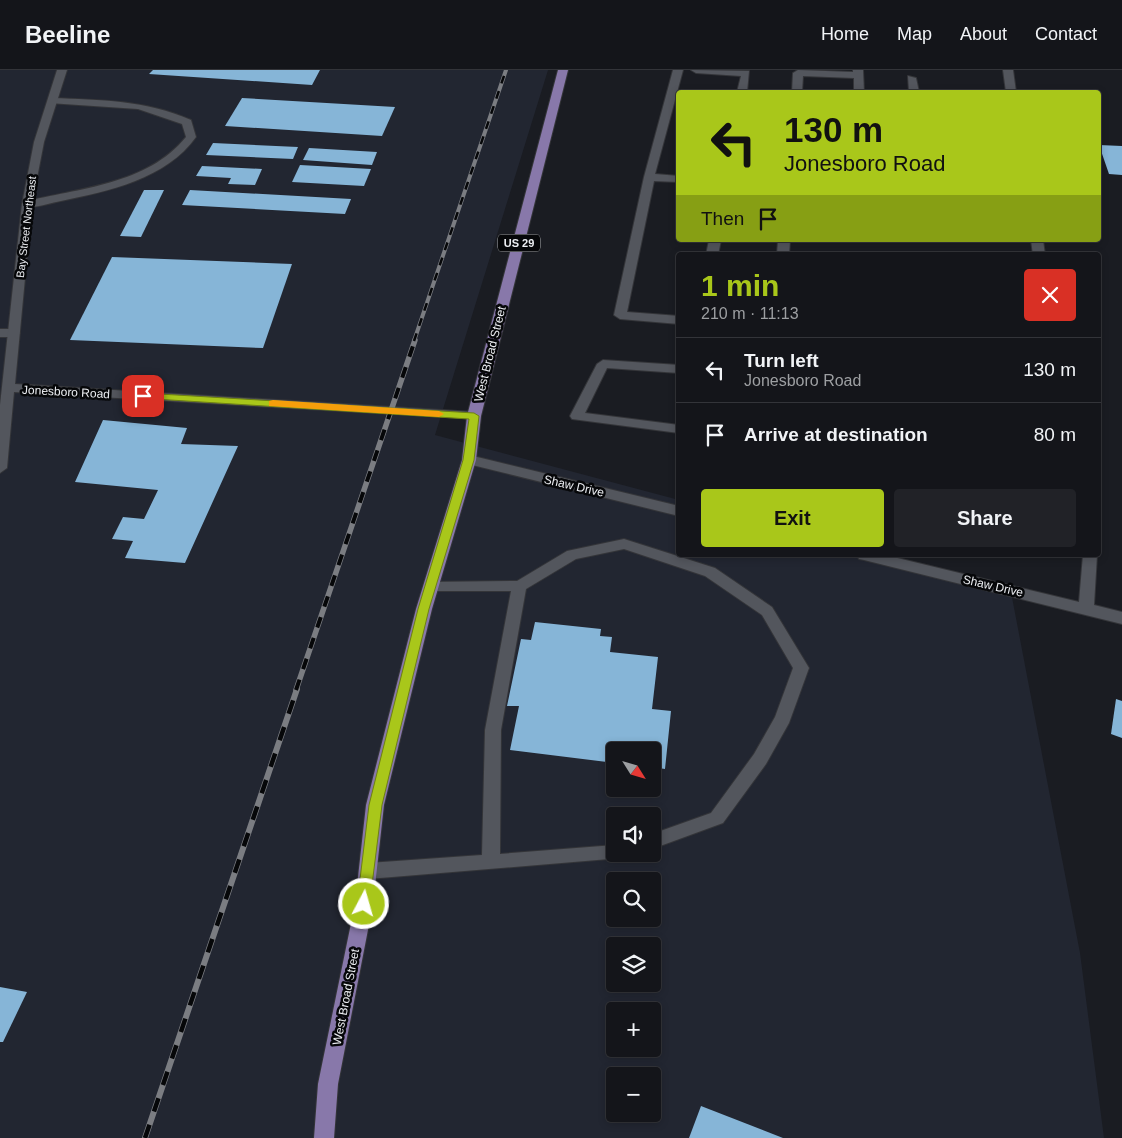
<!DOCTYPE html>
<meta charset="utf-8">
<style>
body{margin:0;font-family:Helvetica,sans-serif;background:#212227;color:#f1f3f6;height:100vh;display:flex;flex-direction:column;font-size:19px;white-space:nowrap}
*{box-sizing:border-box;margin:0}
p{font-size:16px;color:#9d9fa2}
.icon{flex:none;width:28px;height:28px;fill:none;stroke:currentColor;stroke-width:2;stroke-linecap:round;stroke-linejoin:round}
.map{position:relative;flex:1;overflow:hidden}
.side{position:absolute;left:676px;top:182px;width:425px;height:305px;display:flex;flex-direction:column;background:#14151a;border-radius:5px;box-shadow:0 2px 8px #0003,0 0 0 1px #333439}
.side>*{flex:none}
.guide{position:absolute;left:676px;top:20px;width:425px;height:152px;border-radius:5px;box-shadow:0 2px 8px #0003,0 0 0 1px #333439;background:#a9c71a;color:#111;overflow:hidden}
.needle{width:32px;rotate:127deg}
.tools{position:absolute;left:606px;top:672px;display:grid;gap:10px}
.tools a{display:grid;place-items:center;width:55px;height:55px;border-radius:5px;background:#14151a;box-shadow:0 2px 8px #0003,0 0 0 1px #333439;font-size:25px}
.pin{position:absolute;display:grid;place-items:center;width:42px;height:42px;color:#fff;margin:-21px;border-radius:10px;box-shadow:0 2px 8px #0006}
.me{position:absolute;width:55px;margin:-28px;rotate:6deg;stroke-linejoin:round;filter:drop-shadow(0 0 4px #0008)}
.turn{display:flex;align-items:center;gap:18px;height:105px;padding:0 25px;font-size:22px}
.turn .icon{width:65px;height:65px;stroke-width:2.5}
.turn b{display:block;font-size:35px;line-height:42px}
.then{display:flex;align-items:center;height:48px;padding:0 25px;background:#0003;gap:10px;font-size:19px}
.round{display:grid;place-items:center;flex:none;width:52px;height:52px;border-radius:5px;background:#212227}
.headline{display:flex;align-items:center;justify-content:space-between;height:85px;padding:0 25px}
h1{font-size:30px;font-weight:700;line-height:38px;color:#a9c71a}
.action{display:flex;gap:10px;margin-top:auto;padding:10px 25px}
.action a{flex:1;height:58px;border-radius:5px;background:#a9c71a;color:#111;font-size:20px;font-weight:700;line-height:58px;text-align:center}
.action a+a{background:#212227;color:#f1f3f6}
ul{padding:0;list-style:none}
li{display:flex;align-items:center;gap:15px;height:65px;padding:0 25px;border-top:1px solid #333439}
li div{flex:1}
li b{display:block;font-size:19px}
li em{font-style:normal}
header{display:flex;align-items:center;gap:30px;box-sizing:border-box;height:70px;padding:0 25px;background:#14151a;border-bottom:1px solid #333439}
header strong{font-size:24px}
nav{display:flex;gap:28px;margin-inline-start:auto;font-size:18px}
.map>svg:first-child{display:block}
.built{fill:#222631;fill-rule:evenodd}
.building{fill:#86b5d7}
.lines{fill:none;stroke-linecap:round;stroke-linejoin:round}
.lane-casing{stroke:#343539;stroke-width:2}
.street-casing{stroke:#343539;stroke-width:2}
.primary-casing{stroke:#343539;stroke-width:2}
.lane{fill:#53565d;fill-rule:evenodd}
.street{fill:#53565d;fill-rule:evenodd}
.primary{fill:#8878aa;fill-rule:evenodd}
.rail-far2-casing{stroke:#7b7d82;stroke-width:4}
.rail-far1-casing{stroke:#7b7d82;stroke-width:5.5}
.rail-casing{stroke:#7b7d82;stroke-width:6}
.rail-far2{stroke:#060709;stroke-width:2.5;stroke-dasharray:8;stroke-linecap:butt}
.rail-far1{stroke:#060709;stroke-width:4;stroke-dasharray:11;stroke-linecap:butt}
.rail{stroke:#060709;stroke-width:4.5;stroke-dasharray:14;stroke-linecap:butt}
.route{fill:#a9c71a;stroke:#6e8111}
.slow{fill:#f59e0b}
.labels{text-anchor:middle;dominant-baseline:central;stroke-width:5;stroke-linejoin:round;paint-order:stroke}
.far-street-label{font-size:11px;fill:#eceef2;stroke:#060709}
.shield{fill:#060709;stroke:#a7a9ac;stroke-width:1}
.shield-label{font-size:11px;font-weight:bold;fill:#eceef2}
.street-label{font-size:12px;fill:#eceef2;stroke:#060709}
</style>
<header>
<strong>Beeline</strong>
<nav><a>Home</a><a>Map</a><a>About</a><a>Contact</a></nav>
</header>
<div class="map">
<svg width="1122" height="1068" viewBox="0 0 1122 1068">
<rect width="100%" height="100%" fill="#1a1c22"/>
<path class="built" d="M 0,0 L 548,0 L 435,365 L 679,430 L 679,485 L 888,485 L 1010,517 L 1080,883 L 1104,1068 L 0,1068 ZM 615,681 L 652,681 L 652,719 L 615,719 ZM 615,746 L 652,746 L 652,784 L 615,784 ZM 615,811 L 652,811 L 652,849 L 615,849 ZM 615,876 L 652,876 L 652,914 L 615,914 ZM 615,941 L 652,941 L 652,979 L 615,979 ZM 615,1006 L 652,1006 L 652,1044 L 615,1044 Z"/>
<g class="building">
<path d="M 153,0 L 320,0 L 312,15 L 149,4 Z"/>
<path d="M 242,28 L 395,37 L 382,66 L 225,56 Z"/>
<path d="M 213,73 L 298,77 L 293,89 L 206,85 Z"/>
<path d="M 1099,75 L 1122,76 L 1122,105 L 1109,104 Z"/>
<path d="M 309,78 L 377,82 L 372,95 L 303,90 Z"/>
<path d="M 300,95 L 371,99 L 364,116 L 292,112 Z"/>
<path d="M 202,96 L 262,99 L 255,115 L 228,114 L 231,108 L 196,106 Z"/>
<path d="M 144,120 L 164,120 L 141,167 L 120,166 Z"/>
<path d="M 190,120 L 351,129 L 345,144 L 182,135 Z"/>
<path d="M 112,187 L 292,194 L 263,278 L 70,270 Z"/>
<path d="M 103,350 L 187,358 L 181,374 L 238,376 L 185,493 L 125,488 L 133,471 L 112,469 L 123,447 L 144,449 L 158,420 L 75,412 Z"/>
<path d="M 535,552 L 601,559 L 600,566 L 612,567 L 610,582 L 658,587 L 652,639 L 671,641 L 665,699 L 652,697 L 652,681 L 615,681 L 615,693 L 510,680 L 519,636 L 507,636 L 521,569 L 531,570 Z"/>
<path d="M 1116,629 L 1122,631 L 1122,668 L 1111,664 Z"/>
<path d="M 0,917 L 27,922 L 3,972 L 0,972 Z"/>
<path d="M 701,1036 L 783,1068 L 689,1068 Z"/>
</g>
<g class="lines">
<g class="lane-casing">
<g id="lane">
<path d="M 673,0 L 683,0 L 655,104 L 679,106 L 679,112 L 654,111 L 627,242 L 679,246 L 679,254 L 620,249 L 614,245 L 644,107 Z"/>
<path d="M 691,0 L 749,1 L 747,22 L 737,22 L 741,6 L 696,3 Z"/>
<path d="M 798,0 L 853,2 L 853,0 L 863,0 L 864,22 L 854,22 L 854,8 L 803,6 L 802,22 L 792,22 L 793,3 Z"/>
<path d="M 908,6 L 916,8 L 919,22 L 909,22 Z"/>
<path d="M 52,28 C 100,30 146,30 191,50 L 196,67 C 166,109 109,121 61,131 C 50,133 34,139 23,136 L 23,132 C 79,118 147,115 186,67 L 182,54 L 138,39 L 49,33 L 49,29 Z"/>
<path d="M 709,170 L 721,170 L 718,185 L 706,185 Z"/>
<path d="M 778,170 L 790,170 L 789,185 L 777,185 Z"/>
<path d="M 0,259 L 14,259 L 20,263 L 14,267 L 0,267 Z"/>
<path d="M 603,290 L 679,295 L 679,303 L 607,298 L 585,343 L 679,355 L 679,363 L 572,349 L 570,346 L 597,294 Z"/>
<path d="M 624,469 L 715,498 L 772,537 L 809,598 L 789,653 L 766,694 L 723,753 L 652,779 L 652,764 L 711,743 L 754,684 L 775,647 L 793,598 L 762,545 L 705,506 L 624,479 L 576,489 L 526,519 L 501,660 L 500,784 L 615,775 L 615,784 L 623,784 L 621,788 L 368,809 L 362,806 L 359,801 L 362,796 L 368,793 L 482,785 L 485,660 L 511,521 L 431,521 L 426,520 L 424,516 L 426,512 L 517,511 L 567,481 Z"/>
</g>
</g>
<g class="street-casing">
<g id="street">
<path d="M 57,0 L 67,0 L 44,72 L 32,134 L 15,314 L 474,342 L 479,343 L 481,346 L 479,349 L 14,322 L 7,398 L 0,403 L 0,335 L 22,134 L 34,72 Z"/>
<path d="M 1003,0 L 1013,0 L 1016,22 L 1006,22 Z"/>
<path d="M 1031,170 L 1043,170 L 1045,185 L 1033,185 Z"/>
<path d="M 469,385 L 679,436 L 679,446 L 464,393 L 462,390 Z"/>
<path d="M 857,485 L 885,485 L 1079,532 L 1083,485 L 1097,485 L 1094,535 L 1122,542 L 1122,554 L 864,490 L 859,489 Z"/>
</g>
</g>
<g class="primary-casing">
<path id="primary" d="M 558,0 L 568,0 L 481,346 L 476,390 L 432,539 L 384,735 L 373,834 L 338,1014 L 334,1068 L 314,1068 L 318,1014 L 355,834 L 366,735 L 416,539 L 462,390 L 467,346 Z"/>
</g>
<use href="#lane" class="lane"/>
<use href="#street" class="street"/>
<use href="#primary" class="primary"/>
<g class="rail-far2-casing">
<path id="rail-far2" d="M 414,271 L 506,0"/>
</g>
<g class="rail-far1-casing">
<path id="rail-far1" d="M 296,620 L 415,270"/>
</g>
<g class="rail-casing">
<path id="rail" d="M 145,1068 L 297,619"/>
</g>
<use href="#rail-far2" class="rail-far2"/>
<use href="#rail-far1" class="rail-far1"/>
<use href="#rail" class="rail"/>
</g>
<path class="route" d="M 143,323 L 474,343 L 479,346 L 474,390 L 429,539 L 382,735 L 369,839 L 364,840 L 359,839 L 357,834 L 369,735 L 418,539 L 463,390 L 469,349 L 139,328 L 139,324 Z"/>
<path class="slow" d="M 273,330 L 439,341 L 444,344 L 439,347 L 269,336 L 269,331 Z"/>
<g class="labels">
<g class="far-street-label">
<text transform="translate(26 157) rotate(-83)">Bay Street Northeast</text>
</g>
<rect class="shield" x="498" y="164.5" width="42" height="17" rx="4"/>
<g class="shield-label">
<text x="519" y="173">US 29</text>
</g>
<g class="street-label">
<text transform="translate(490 284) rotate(-76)">West Broad Street</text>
<text transform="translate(66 322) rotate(3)">Jonesboro Road</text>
<text transform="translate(574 416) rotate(13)">Shaw Drive</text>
<text transform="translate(993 516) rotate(13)">Shaw Drive</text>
<text transform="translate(346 927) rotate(-79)">West Broad Street</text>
</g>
</g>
</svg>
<div class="tools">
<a><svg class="needle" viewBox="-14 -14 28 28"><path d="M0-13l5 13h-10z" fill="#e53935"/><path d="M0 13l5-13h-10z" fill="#9d9fa2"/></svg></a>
<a><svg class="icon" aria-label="sound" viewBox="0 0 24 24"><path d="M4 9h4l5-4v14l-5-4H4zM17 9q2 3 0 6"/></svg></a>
<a><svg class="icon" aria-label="search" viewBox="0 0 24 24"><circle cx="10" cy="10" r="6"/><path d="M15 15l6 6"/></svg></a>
<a><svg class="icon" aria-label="layers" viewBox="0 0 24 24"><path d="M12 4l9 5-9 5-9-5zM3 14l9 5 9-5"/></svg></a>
<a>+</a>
<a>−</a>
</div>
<div class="pin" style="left:143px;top:326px;background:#d93025"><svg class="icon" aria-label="arrive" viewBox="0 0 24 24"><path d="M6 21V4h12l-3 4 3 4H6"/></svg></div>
<svg class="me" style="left:364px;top:834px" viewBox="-20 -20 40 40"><circle r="17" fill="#a9c71a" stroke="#fff" stroke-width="3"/><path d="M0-11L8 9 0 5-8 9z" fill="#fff"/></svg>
<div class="guide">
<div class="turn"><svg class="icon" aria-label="left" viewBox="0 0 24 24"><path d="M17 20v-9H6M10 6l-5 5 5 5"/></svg><div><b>130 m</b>Jonesboro Road</div></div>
<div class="then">Then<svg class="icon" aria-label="arrive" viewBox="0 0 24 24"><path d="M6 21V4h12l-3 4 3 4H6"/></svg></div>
</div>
<section class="side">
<div class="headline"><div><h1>1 min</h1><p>210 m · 11:13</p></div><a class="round" style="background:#d93025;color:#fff"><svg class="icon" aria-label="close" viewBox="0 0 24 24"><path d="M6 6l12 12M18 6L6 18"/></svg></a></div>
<ul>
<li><svg class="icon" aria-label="left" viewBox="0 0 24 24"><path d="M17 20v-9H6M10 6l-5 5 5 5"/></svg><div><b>Turn left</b><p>Jonesboro Road</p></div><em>130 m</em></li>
<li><svg class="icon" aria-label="arrive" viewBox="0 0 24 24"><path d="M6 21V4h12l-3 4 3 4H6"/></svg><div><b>Arrive at destination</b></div><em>80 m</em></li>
</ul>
<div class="action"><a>Exit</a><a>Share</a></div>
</section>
</div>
